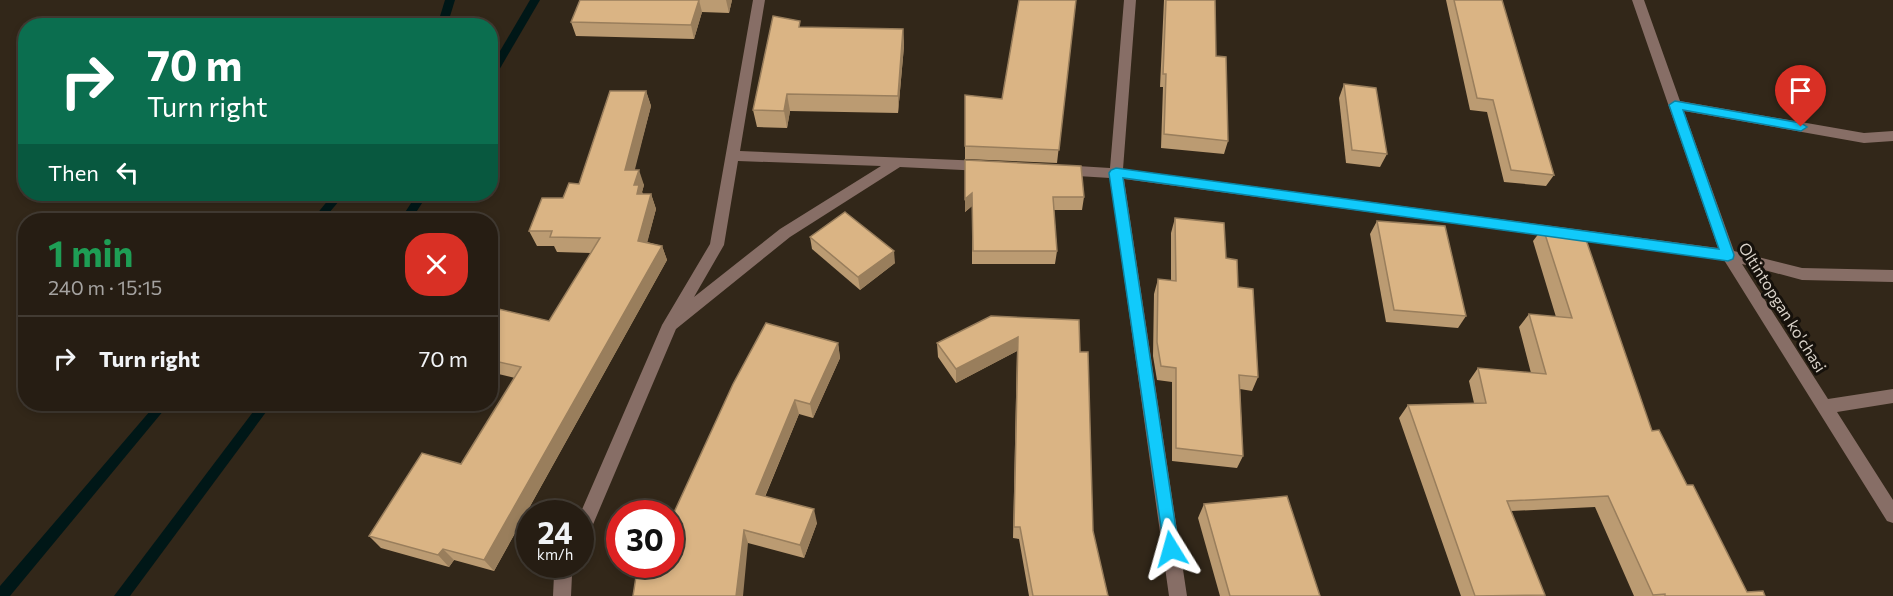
<!DOCTYPE html>
<meta charset="utf-8">
<style>
body{margin:0;font-family:Commissioner,sans-serif;background:#322a21;color:#f1f3f6;height:100vh;display:flex;flex-direction:column;font-size:22px;white-space:nowrap}
*{box-sizing:border-box;margin:0}
p{font-size:20px;color:#a4a2a0}
.icon{flex:none;width:33px;height:33px;fill:none;stroke:currentColor;stroke-width:2;stroke-linecap:round;stroke-linejoin:round}
.map{position:relative;flex:1;overflow:hidden}
.drawer{position:absolute;left:18px;top:213px;width:480px;height:198px;display:flex;flex-direction:column;background:#261d13;border-radius:24px;box-shadow:0 3px 9px #0003,0 0 0 2px #423b33}
.drawer>*{flex:none}
.top-card{position:absolute;left:18px;top:18px;width:480px;height:183px;border-radius:24px;box-shadow:0 3px 9px #0003,0 0 0 2px #423b33;background:#0b6e4f;color:#fff;overflow:hidden}
.speed{position:absolute;left:516px;top:500px;display:flex;gap:12px;font-size:30px;font-weight:700;text-align:center}
.speed>*{display:grid;place-content:center;width:78px;height:78px;border-radius:50%;background:#261d13;box-shadow:0 3px 9px #0003,0 0 0 2px #423b33;line-height:1}
.speed small{font-size:15px;font-weight:400}
.speed .limit{border:9px solid #d22;background:#fff;color:#111}
.pin{position:absolute;display:grid;place-items:center;width:51px;height:51px;color:#fff;margin:-62px -26px;border-radius:50% 50% 50% 0;rotate:-45deg;box-shadow:0 0 6px #0007}
.pin .icon{rotate:45deg}
.me{position:absolute;width:66px;margin:-33px;rotate:352deg;stroke-linejoin:round;filter:drop-shadow(0 0 4px #0008)}
.turn{display:flex;align-items:center;gap:21px;height:126px;padding:0 30px;font-size:27px}
.turn .icon{width:78px;height:78px;stroke-width:2.5}
.turn b{display:block;font-size:42px;line-height:51px}
.then{display:flex;align-items:center;height:57px;padding:0 30px;background:#0003;gap:12px;font-size:22px}
.round{display:grid;place-items:center;flex:none;width:63px;height:63px;border-radius:24px;background:#322a21}
.overview{display:flex;align-items:center;justify-content:space-between;height:102px;padding:0 30px}
h1{font-size:36px;font-weight:700;line-height:45px;color:#1e9e55}
ul{padding:0;list-style:none}
li{display:flex;align-items:center;gap:18px;height:84px;padding:0 30px;border-top:2px solid #423b33}
li div{flex:1}
li b{display:block;font-size:22px}
li em{font-style:normal}
.map>svg:first-child{display:block}
.lines{fill:none;stroke-linecap:round;stroke-linejoin:round}
.stream{fill:#001717;fill-rule:evenodd}
.minor{fill:#876e66;fill-rule:evenodd}
.wall{fill:#bb9b72}
.shaded-wall{fill:#997e5c}
.building{fill:#dab484;stroke:#997e5c;stroke-width:1.5}
.route{fill:#11cafb;stroke:#0b83a3;stroke-width:1.5}
.labels{text-anchor:middle;dominant-baseline:central;stroke-width:6;stroke-linejoin:round;paint-order:stroke}
.street-label{font-size:16px;fill:#d9d2c9;stroke:#16110b}
</style>
<div class="map">
<svg width="1893" height="596" viewBox="0 0 1893 596">
<rect width="100%" height="100%" fill="#322719"/>
<g class="lines">
<g class="stream">
<path d="M 445,0 L 455,0 L 447,26 L 437,26 Z"/>
<path d="M 530,0 L 540,0 L 495,77 L 490,80 L 490,68 Z"/>
<path d="M 333,194 L 345,194 L 323,220 L 312,220 Z"/>
<path d="M 417,194 L 428,194 L 411,220 L 400,220 Z"/>
<path d="M 156,404 L 169,404 L 10,596 L 0,596 L 0,586 Z"/>
<path d="M 259,404 L 272,404 L 130,596 L 114,596 Z"/>
</g>
<g class="minor">
<path d="M 753,0 L 765,0 L 740,151 L 983,161 L 990,166 L 983,171 L 900,167 L 790,237 L 676,329 L 586,541 L 580,543 L 580,514 L 662,325 L 710,244 ZM 738,161 L 881,166 L 780,229 L 694,297 L 724,245 Z"/>
<path d="M 1124,0 L 1136,0 L 1123,169 L 1718,248 L 1632,0 L 1644,0 L 1680,101 L 1864,133 L 1893,131 L 1893,141 L 1864,143 L 1684,111 L 1734,251 L 1802,268 L 1893,270 L 1893,282 L 1802,280 L 1742,264 L 1828,399 L 1893,389 L 1893,403 L 1837,412 L 1893,500 L 1893,523 L 1887,521 L 1724,260 L 1124,179 L 1187,596 L 1169,596 L 1110,178 L 1061,175 L 1054,170 L 1061,165 L 1110,168 Z"/>
<path d="M 559,564 L 577,564 L 572,575 L 571,596 L 553,596 L 554,575 Z"/>
</g>
</g>
<g class="wall">
<path d="M 580,0 L 732,0 L 729,13 L 702,12 L 694,39 L 576,36 L 571,22 Z"/>
<path d="M 1076,0 L 1057,163 L 965,159 L 965,95 L 1002,99 Z"/>
<path d="M 1164,0 L 1215,0 L 1216,56 L 1228,141 L 1224,154 L 1161,148 L 1163,87 L 1160,87 Z"/>
<path d="M 1446,0 L 1502,0 L 1554,175 L 1546,186 L 1504,182 L 1487,112 L 1470,110 Z"/>
<path d="M 801,27 L 903,29 L 904,46 L 898,113 L 790,111 L 787,128 L 757,127 L 753,110 Z"/>
<path d="M 1344,84 L 1387,154 L 1380,167 L 1346,163 L 1339,98 Z"/>
<path d="M 646,91 L 651,106 L 634,170 L 644,185 L 642,192 L 643,194 L 651,194 L 656,209 L 647,242 L 662,246 L 667,260 L 494,571 L 454,560 L 449,567 L 381,548 L 369,536 L 461,464 L 515,378 L 490,372 L 490,307 L 549,321 L 591,253 L 557,252 L 554,246 L 537,246 L 529,231 L 579,184 Z"/>
<path d="M 965,160 L 1084,197 L 1082,210 L 1054,210 L 1057,251 L 1055,264 L 972,264 L 972,206 L 965,212 Z"/>
<path d="M 1175,218 L 1226,258 L 1238,287 L 1258,377 L 1252,391 L 1240,389 L 1243,456 L 1237,468 L 1172,461 L 1172,382 L 1157,380 L 1153,356 L 1154,294 L 1158,279 L 1171,281 L 1171,233 Z"/>
<path d="M 1377,221 L 1466,316 L 1458,328 L 1386,322 L 1370,234 Z"/>
<path d="M 1543,228 L 1652,431 L 1687,485 L 1747,592 L 1765,596 L 1634,596 L 1595,507 L 1511,511 L 1545,595 L 1544,596 L 1461,596 L 1399,418 L 1408,405 L 1474,403 L 1469,381 L 1478,368 L 1531,373 L 1519,327 L 1529,314 L 1556,317 L 1533,241 Z"/>
<path d="M 810,237 L 895,263 L 860,290 L 812,249 Z"/>
<path d="M 991,316 L 1080,352 L 1093,531 L 1108,596 L 1029,596 L 1019,539 L 1013,538 L 1017,351 L 956,383 L 938,357 L 937,343 Z"/>
<path d="M 838,343 L 840,358 L 813,418 L 799,414 L 765,497 L 817,523 L 804,558 L 748,543 L 671,519 Z"/>
<path d="M 1204,504 L 1320,596 L 1220,596 L 1198,518 Z"/>
</g>
<g class="shaded-wall">
<path d="M 699,0 L 702,12 L 694,39 L 691,25 Z"/>
<path d="M 726,0 L 732,0 L 729,13 Z"/>
<path d="M 903,29 L 904,46 L 898,113 L 898,96 Z"/>
<path d="M 646,91 L 651,106 L 631,185 L 625,170 Z"/>
<path d="M 787,94 L 790,111 L 787,128 L 784,111 Z"/>
<path d="M 639,170 L 644,185 L 642,192 L 645,200 L 642,209 L 634,185 Z"/>
<path d="M 972,193 L 972,206 L 965,212 L 965,199 Z"/>
<path d="M 651,194 L 656,209 L 644,255 L 638,241 Z"/>
<path d="M 662,246 L 667,260 L 494,571 L 484,560 Z"/>
<path d="M 894,251 L 895,263 L 860,290 L 858,277 Z"/>
<path d="M 1018,337 L 1017,351 L 956,383 L 956,369 Z"/>
<path d="M 838,343 L 840,358 L 813,418 L 810,404 Z"/>
<path d="M 795,400 L 799,414 L 760,508 L 756,494 Z"/>
<path d="M 814,509 L 817,523 L 804,558 L 800,545 Z"/>
<path d="M 744,530 L 748,543 L 743,596 L 736,596 Z"/>
<path d="M 443,549 L 454,560 L 449,567 L 438,555 Z"/>
</g>
<g class="building">
<path d="M 580,0 L 699,0 L 691,25 L 571,22 Z"/>
<path d="M 1019,0 L 1076,0 L 1059,150 L 965,146 L 965,95 L 1002,99 Z"/>
<path d="M 1166,0 L 1215,0 L 1216,56 L 1226,57 L 1228,141 L 1164,134 L 1166,74 L 1163,74 Z"/>
<path d="M 1454,0 L 1502,0 L 1554,175 L 1511,170 L 1493,100 L 1477,98 Z"/>
<path d="M 773,16 L 800,21 L 799,27 L 903,29 L 898,96 L 787,94 L 784,111 L 753,110 Z"/>
<path d="M 1344,84 L 1376,88 L 1387,154 L 1352,150 Z"/>
<path d="M 610,91 L 646,91 L 625,170 L 639,170 L 634,185 L 639,185 L 637,194 L 651,194 L 638,241 L 662,246 L 484,560 L 443,549 L 438,555 L 369,536 L 422,453 L 461,464 L 521,367 L 490,360 L 490,307 L 549,321 L 600,238 L 550,237 L 552,231 L 529,231 L 542,198 L 563,198 L 569,183 L 579,184 Z"/>
<path d="M 965,160 L 1081,166 L 1084,197 L 1053,197 L 1057,251 L 973,251 L 972,193 L 965,199 Z"/>
<path d="M 845,212 L 894,251 L 858,277 L 810,237 Z"/>
<path d="M 1175,218 L 1224,223 L 1226,258 L 1237,260 L 1238,287 L 1253,289 L 1258,377 L 1239,375 L 1243,456 L 1176,448 L 1176,368 L 1161,366 L 1157,342 L 1158,279 L 1176,281 Z"/>
<path d="M 1377,221 L 1445,226 L 1466,316 L 1394,310 Z"/>
<path d="M 1543,228 L 1583,231 L 1652,431 L 1659,430 L 1687,485 L 1693,485 L 1747,592 L 1763,591 L 1765,596 L 1665,596 L 1665,594 L 1653,595 L 1608,496 L 1507,501 L 1545,595 L 1475,596 L 1408,405 L 1486,403 L 1478,368 L 1546,374 L 1529,314 L 1572,318 Z"/>
<path d="M 991,316 L 1079,320 L 1080,352 L 1088,352 L 1093,531 L 1108,596 L 1033,596 L 1020,527 L 1014,527 L 1018,337 L 956,369 L 937,343 Z"/>
<path d="M 766,323 L 838,343 L 810,404 L 795,400 L 756,494 L 814,509 L 800,545 L 744,530 L 736,596 L 633,596 L 638,564 L 670,564 L 670,519 L 671,519 L 733,384 Z"/>
<path d="M 1287,496 L 1320,596 L 1230,596 L 1204,504 Z"/>
</g>
<path class="route" d="M 1675,101 L 1801,123 L 1807,127 L 1801,131 L 1683,110 L 1734,255 L 1733,259 L 1728,261 L 1123,178 L 1179,549 L 1177,554 L 1171,557 L 1165,554 L 1109,173 L 1111,170 L 1116,168 L 1719,249 L 1669,105 Z"/>
<g class="labels">
<g class="street-label">
<text transform="translate(1783 307) rotate(58)">Oltintopgan ko'chasi</text>
</g>
</g>
</svg>
<div class="speed"><div>24<small>km/h</small></div><div class="limit">30</div></div>
<div class="pin" style="left:1801px;top:127px;background:#d93025"><svg class="icon" aria-label="arrive" viewBox="0 0 24 24"><path d="M6 21V4h12l-3 4 3 4H6"/></svg></div>
<svg class="me" style="left:1171px;top:549px" viewBox="-20 -20 40 40"><path d="M0-17L14 15 0 8-14 15z" fill="#11cafb" stroke="#fff" stroke-width="4"/></svg>
<div class="top-card">
<div class="turn"><svg class="icon" aria-label="right" viewBox="0 0 24 24"><path d="M7 20v-9h11M14 6l5 5-5 5"/></svg><div><b>70 m</b>Turn right</div></div>
<div class="then">Then<svg class="icon" aria-label="left" viewBox="0 0 24 24"><path d="M17 20v-9H6M10 6l-5 5 5 5"/></svg></div>
</div>
<section class="drawer">
<div class="overview"><div><h1>1 min</h1><p>240 m · 15:15</p></div><a class="round" style="background:#d93025;color:#fff"><svg class="icon" aria-label="close" viewBox="0 0 24 24"><path d="M6 6l12 12M18 6L6 18"/></svg></a></div>
<ul>
<li><svg class="icon" aria-label="right" viewBox="0 0 24 24"><path d="M7 20v-9h11M14 6l5 5-5 5"/></svg><div><b>Turn right</b></div><em>70 m</em></li>
</ul>
</section>
</div>
